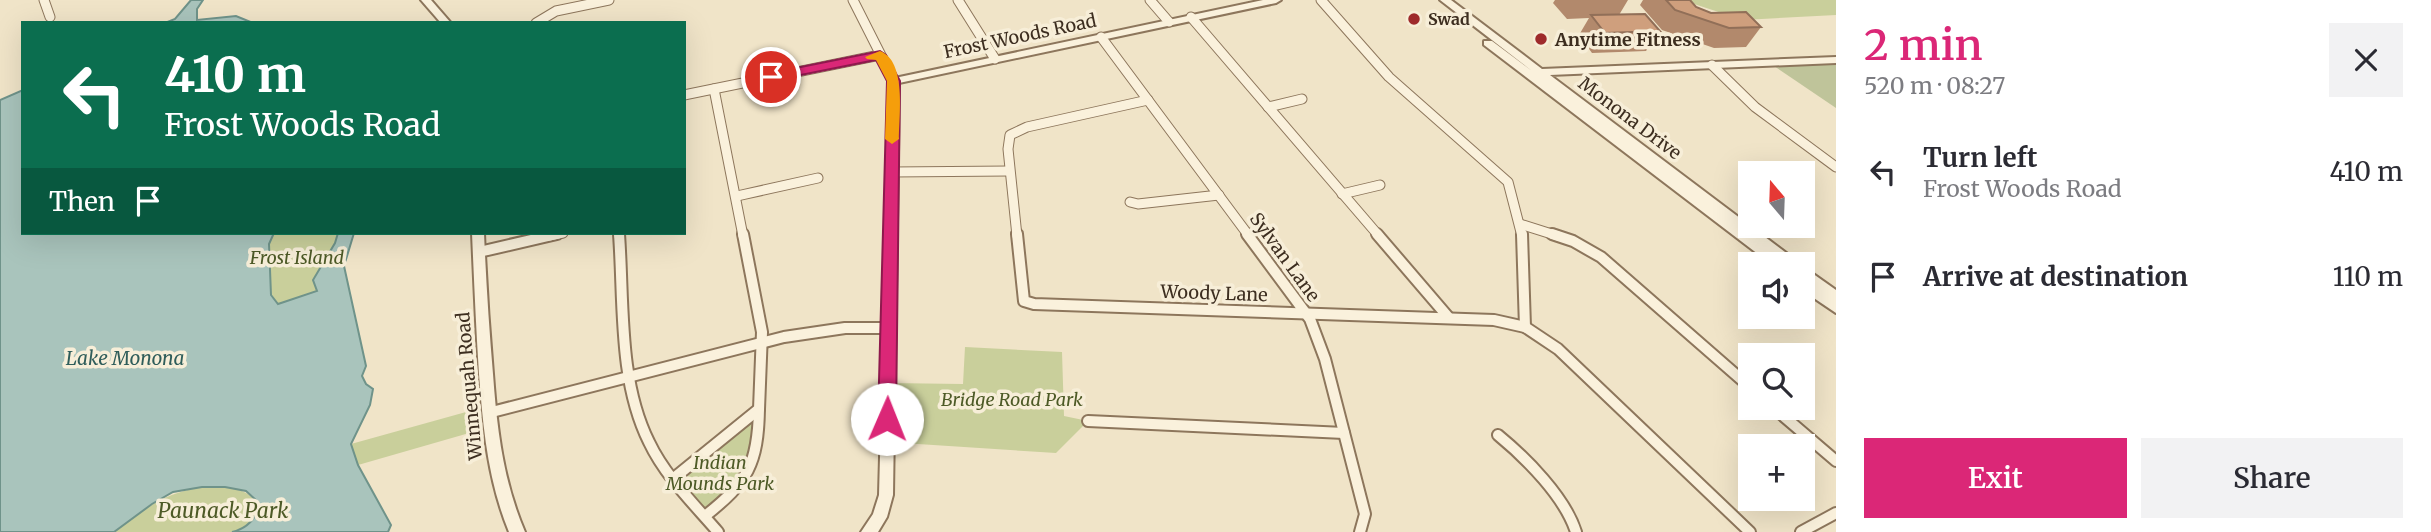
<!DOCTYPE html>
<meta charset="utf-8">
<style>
body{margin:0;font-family:Merriweather,serif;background:#f2f2f3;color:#2b2b33;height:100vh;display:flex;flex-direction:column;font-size:26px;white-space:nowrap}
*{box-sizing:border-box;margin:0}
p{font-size:23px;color:#7c7c81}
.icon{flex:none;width:38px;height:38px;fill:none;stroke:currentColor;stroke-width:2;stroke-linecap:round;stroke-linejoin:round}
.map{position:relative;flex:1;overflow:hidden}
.side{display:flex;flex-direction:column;background:#fff;width:595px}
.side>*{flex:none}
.guide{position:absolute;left:21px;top:21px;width:665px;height:214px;border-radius:0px;box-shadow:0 7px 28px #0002;background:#0b6e4f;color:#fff;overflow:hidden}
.needle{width:46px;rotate:341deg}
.buttons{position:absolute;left:1738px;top:161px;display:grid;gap:14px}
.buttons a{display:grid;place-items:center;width:77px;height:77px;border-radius:0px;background:#fff;box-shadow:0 7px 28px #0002;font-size:35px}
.pin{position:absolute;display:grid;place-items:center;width:60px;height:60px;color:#fff;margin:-30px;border:4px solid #fff;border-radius:50%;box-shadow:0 2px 7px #0007}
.me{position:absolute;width:77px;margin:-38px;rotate:1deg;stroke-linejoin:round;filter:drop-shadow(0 0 5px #0008)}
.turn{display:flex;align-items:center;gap:24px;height:147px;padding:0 28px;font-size:32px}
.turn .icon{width:91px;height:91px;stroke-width:2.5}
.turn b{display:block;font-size:49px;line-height:60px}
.then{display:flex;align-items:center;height:66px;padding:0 28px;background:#0003;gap:14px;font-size:26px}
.round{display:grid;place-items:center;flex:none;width:74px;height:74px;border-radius:0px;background:#f2f2f3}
.head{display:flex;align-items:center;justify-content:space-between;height:119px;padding:0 28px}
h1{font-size:42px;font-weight:600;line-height:52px;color:#db2777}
.button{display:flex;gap:14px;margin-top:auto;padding:14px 28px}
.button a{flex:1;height:80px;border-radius:0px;background:#db2777;color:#fff;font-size:28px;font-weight:600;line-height:80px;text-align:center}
.button a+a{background:#f2f2f3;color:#2b2b33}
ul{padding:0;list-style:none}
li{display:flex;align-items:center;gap:21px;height:105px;padding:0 28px}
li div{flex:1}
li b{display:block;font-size:26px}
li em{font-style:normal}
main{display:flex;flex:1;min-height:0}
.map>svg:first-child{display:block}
.green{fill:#c9cf9b}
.cemetery{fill:#bfc49a}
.water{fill:#a9c4bc;stroke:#6f938a;stroke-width:2}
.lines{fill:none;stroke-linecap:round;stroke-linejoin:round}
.minor-far1-casing{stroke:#8d765c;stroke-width:11}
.minor-casing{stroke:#8d765c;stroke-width:14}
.tertiary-casing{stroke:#8d765c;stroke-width:4}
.minor-far1{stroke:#faf1dc;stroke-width:9}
.minor{stroke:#faf1dc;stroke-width:10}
.tertiary{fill:#faf1dc;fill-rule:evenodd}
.wall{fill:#b2896c}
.building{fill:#cf9f7d;stroke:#916f58;stroke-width:2}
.route{fill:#db2777;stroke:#8e194d;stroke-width:2}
.slow{fill:#f59e0b}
.poi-dot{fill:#9e2a2b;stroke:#f7eed8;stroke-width:2.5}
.labels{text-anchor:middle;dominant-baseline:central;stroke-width:7;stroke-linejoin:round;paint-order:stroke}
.far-poi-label{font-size:16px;font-weight:bold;fill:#3d2e20;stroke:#f7eed8;text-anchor:start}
.street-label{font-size:18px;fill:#3d2e20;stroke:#f7eed8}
.poi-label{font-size:18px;font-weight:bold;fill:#3d2e20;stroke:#f7eed8;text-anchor:start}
.park-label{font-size:18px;font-style:italic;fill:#4d5a26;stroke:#f7eed8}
.water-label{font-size:19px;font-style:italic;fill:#2f5d5a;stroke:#f7eed8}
.near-park-label{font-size:21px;font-style:italic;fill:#4d5a26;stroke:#f7eed8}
</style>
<main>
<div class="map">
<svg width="1836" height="532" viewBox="0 0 1836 532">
<rect width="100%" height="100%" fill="#f0e4c8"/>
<g class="green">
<path d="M 1682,0 L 1836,0 L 1836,15 L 1743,20 Z"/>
<path d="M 274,233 L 338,233 L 335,243 L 313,280 L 317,291 L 278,304 L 271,295 L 269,244 Z"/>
<path d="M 965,347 L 1062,352 L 1064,416 L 1088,421 L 1056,453 L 887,442 L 888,383 L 963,384 Z"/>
<path d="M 484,407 L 490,427 L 358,465 L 351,444 Z"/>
<path d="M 759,409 L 754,468 L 705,516 L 674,478 Z"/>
<path d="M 202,487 C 250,487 252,491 275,532 L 114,532 C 148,508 158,495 202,487 Z"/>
</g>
<path class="cemetery" d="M 1836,62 L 1836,108 L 1774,66 Z"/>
<g class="water">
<path d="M 191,0 L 203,0 L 197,9 L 197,20 L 236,16 L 253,23 L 165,23 L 175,19 Z"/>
<path d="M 23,90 L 23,233 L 274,233 L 269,244 L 271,295 L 278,304 L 317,291 L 313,280 L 335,243 L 338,233 L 354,233 L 344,266 L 366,366 L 362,376 L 366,384 L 373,389 L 370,405 L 351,444 L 358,465 L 391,525 L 388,532 L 232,532 C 246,529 258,518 259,503 L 246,491 L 225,487 L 202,487 L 173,492 L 152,504 L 114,532 L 0,532 L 0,100 Z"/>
</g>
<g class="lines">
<g class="minor-far1-casing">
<g id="minor-far1">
<path d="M 44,0 L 50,17"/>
<path d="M 853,0 L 894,81"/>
<path d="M 958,0 L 995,59"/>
<path d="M 1150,0 L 1169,22"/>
<path d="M 1321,0 L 1389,77 L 1508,182 L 1522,236"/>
<path d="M 1191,17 L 1379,236"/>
<path d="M 536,23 L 556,11 L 609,0"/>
<path d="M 1101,37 L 1249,236"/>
<path d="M 1712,65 L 1755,107 L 1836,167"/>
<path d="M 714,89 L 743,236"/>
<path d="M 684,95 L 880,55"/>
<path d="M 1268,107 L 1302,99"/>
<path d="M 892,172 L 1009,171"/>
<path d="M 1342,194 L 1380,185"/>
<path d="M 737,196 L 818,178"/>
<path d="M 1130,202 L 1138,204 L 1219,195"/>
<path d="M 1520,224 L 1558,236"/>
<path d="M 619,233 L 619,236"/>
<path d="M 549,236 L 563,233"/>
<path d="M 1017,236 L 1008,149 L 1010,135 L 1027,127 L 1148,100"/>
</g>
</g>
<g class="minor-casing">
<g id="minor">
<path d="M 619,234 C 624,302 618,380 649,442 C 665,476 694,504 718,532"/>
<path d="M 1017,234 L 1024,301 L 1034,304 L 1494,320 L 1525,327 L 1558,349 L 1750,532"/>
<path d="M 1247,234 L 1310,319 L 1325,359 L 1365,514 L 1360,532"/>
<path d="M 1377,234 L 1449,318"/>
<path d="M 1522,234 L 1525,327"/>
<path d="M 1552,234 L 1573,241 L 1601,257 L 1750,387"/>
<path d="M 479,252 L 557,234"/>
<path d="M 1774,408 L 1836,461"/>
<path d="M 488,413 L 784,337 L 845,328 L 889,328"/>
<path d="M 1088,421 L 1344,433"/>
<path d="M 1498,435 C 1526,458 1565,497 1576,532"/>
<path d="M 674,478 L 759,409 L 762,332 L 743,234"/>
<path d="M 705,516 C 748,482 758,464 759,409"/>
<path d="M 1801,532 L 1836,513"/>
</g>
</g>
<g class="tertiary-casing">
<g id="tertiary">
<path d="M 421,0 L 431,0 L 451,23 L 441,23 Z"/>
<path d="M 1263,0 L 1281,0 L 1276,3 L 899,83 L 893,495 L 887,517 L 878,532 L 861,532 L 873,514 L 879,495 L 890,79 Z"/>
<path d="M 1440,0 L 1451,0 L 1542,69 L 1836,57 L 1836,63 L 1550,75 L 1797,261 L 1799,264 L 1771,264 L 1484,45 L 1484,41 L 1492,41 L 1532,71 Z"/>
<path d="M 472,233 L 484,233 C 486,280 489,327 493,374 C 497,429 503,481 525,532 L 509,532 C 488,481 483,428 479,374 C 476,327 474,280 472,233 Z"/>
<path d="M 1802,266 L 1836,290 L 1836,313 L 1802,290 Z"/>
</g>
</g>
<use href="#minor-far1" class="minor-far1"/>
<use href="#minor" class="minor"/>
<use href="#tertiary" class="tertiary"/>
</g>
<g class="wall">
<path d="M 1555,0 L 1628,0 L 1619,15 L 1660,31 L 1646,51 L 1592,53 L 1579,35 L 1589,18 L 1567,19 L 1553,3 Z"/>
<path d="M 1643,0 L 1690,0 L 1696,7 L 1711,13 L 1761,27 L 1746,47 L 1714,48 L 1662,30 L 1640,5 Z"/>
</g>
<g class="building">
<path d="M 1666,0 L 1690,0 L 1696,7 L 1711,13 L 1746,12 L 1761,27 L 1729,28 L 1675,10 Z"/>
<path d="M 1645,14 L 1660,31 L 1605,33 L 1591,15 Z"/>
</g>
<path class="route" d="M 880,51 L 886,55 L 900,81 L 896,419 L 893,425 L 887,427 L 881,425 L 878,419 L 887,81 L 876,60 L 771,81 L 764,77 L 771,73 Z"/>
<path class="slow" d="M 880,51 C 907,61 899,116 899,139 L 892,144 L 885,139 L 887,81 L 876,60 L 867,59 L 865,57 Z"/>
<g class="poi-dot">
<circle cx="1414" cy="19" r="7"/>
<circle cx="1541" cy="39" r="7"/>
</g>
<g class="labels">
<g class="far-poi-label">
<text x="1428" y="19">Swad</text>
</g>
<g class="street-label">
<text transform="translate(1020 36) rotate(-12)">Frost Woods Road</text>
<text transform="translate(1630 118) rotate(37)">Monona Drive</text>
<text transform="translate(1285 257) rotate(54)">Sylvan Lane</text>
<text transform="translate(1214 293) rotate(2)">Woody Lane</text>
<text transform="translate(469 386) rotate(-95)">Winnequah Road</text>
</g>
<g class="poi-label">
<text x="1555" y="39">Anytime Fitness</text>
</g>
<g class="park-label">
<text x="297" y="257">Frost Island</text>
<text x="1012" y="399">Bridge Road Park</text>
<text x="720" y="462">Indian<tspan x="720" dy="21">Mounds Park</tspan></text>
</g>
<g class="water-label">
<text x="125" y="358">Lake Monona</text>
</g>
<g class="near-park-label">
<text x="223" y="510">Paunack Park</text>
</g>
</g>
</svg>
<div class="buttons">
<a><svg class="needle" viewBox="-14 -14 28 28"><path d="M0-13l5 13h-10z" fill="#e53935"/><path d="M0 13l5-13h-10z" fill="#7c7c81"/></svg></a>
<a><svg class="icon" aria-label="sound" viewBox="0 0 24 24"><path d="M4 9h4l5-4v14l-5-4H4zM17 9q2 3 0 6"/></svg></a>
<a><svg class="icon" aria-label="search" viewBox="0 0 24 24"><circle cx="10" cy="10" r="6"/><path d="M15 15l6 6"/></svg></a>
<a>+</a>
</div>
<div class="pin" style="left:771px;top:77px;background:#d93025"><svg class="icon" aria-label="arrive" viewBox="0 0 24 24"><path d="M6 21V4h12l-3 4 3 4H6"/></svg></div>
<svg class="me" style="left:887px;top:419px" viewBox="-20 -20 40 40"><circle r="19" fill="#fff"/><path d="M0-13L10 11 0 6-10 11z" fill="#db2777"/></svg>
<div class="guide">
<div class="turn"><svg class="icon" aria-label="left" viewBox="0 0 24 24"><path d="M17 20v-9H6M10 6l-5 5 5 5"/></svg><div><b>410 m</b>Frost Woods Road</div></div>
<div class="then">Then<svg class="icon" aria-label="arrive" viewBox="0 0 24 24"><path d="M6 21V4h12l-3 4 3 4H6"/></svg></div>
</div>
</div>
<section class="side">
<div class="head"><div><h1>2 min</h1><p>520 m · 08:27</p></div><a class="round"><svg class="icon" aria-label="close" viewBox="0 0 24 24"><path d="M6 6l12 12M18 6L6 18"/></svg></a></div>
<ul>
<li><svg class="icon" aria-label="left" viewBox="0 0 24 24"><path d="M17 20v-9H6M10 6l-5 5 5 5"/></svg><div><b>Turn left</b><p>Frost Woods Road</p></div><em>410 m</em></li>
<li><svg class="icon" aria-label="arrive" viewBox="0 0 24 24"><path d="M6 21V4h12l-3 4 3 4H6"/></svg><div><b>Arrive at destination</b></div><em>110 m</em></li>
</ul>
<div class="button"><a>Exit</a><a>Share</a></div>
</section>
</main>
